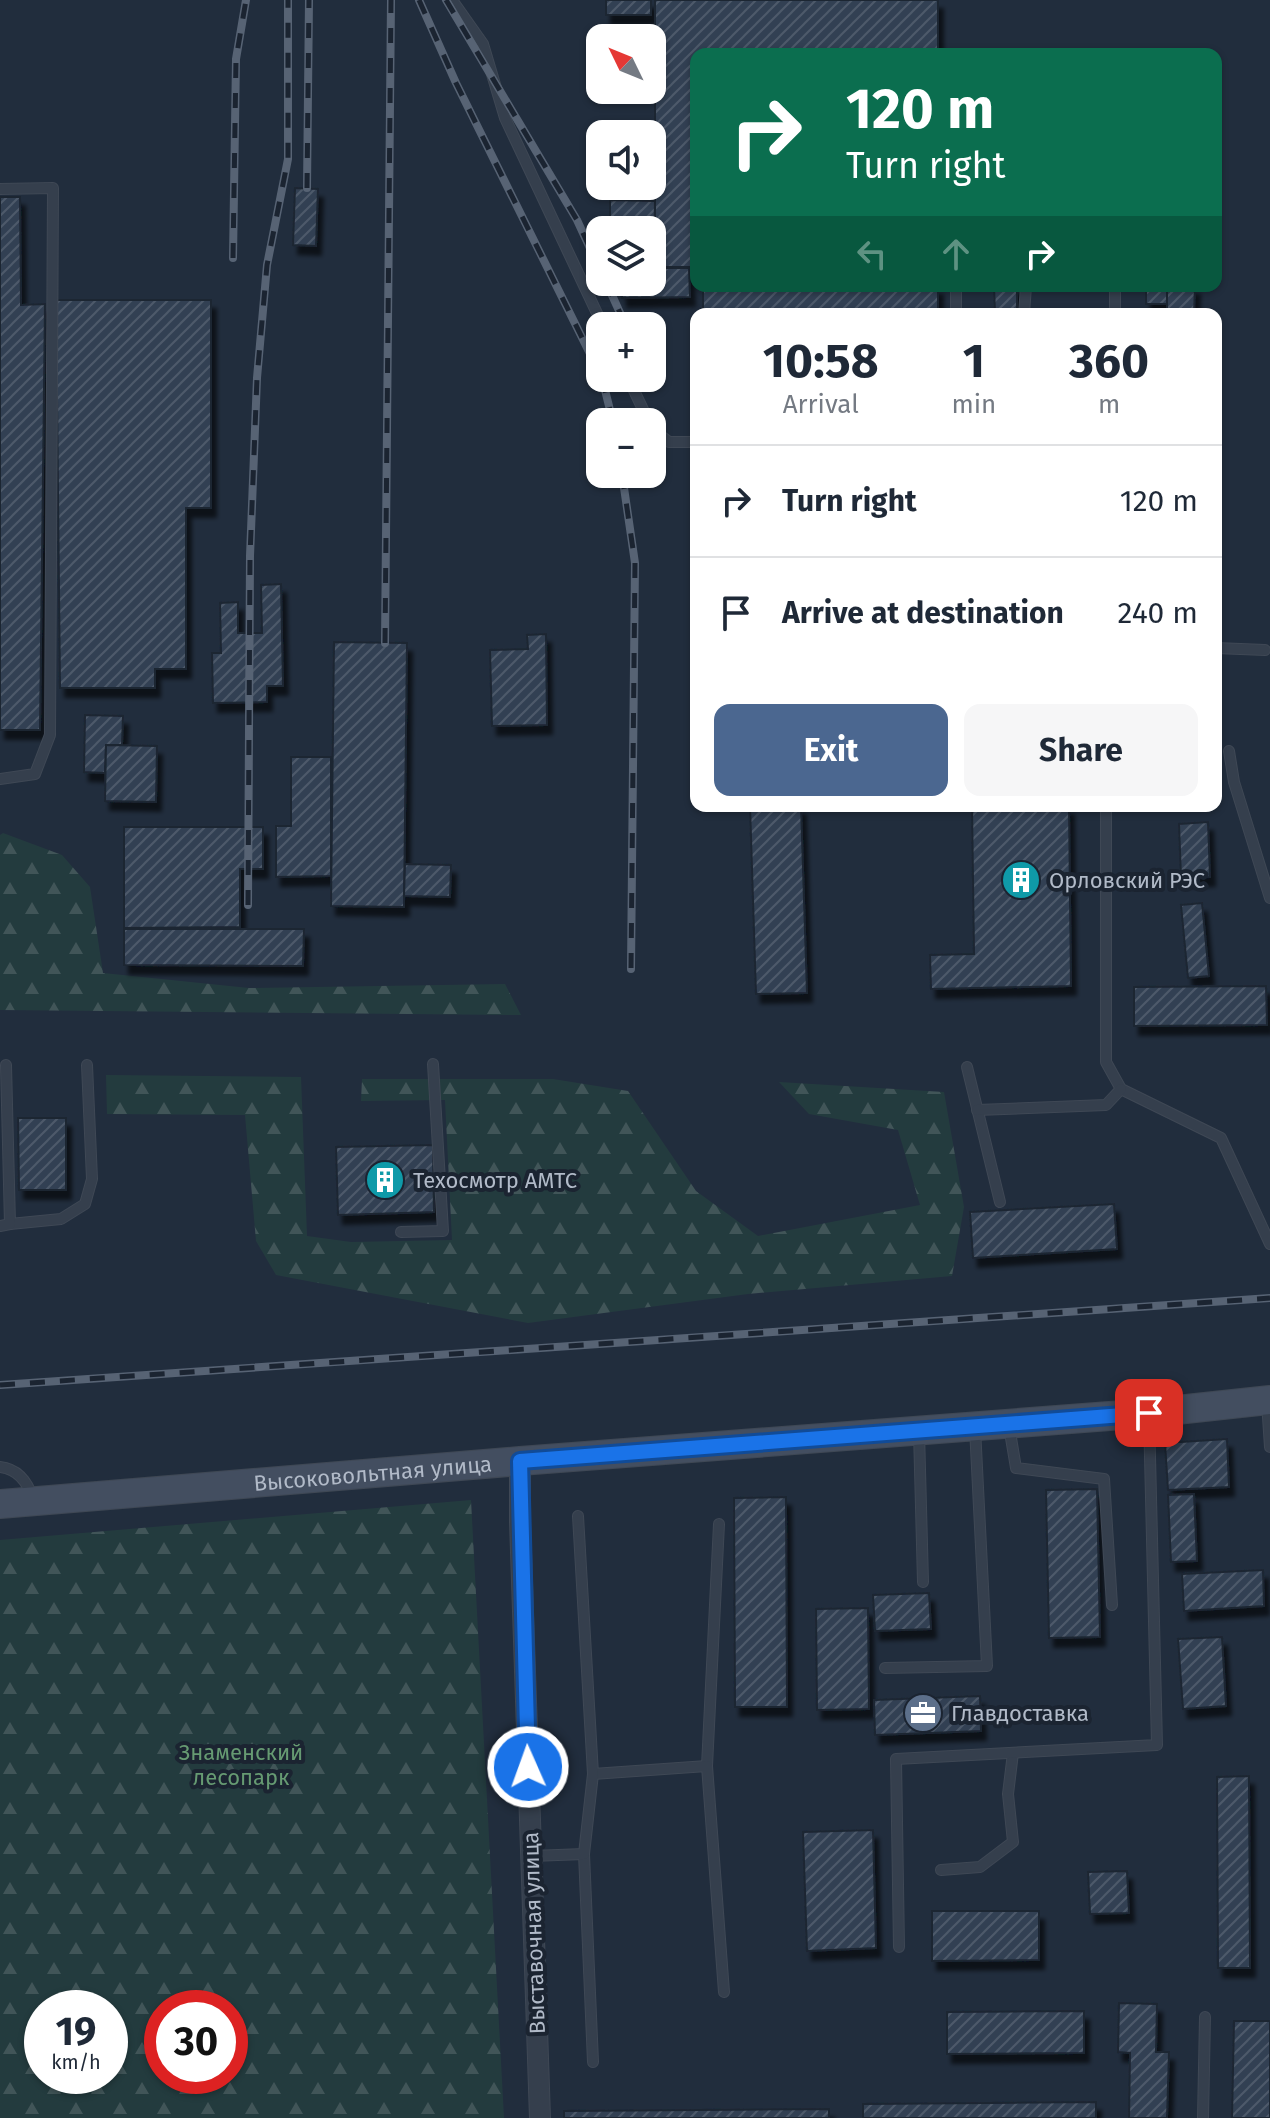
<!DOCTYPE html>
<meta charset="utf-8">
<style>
body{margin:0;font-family:"Fira Sans",sans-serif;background:#f6f6f7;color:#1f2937;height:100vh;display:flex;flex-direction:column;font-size:30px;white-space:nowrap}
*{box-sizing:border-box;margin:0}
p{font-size:26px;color:#747a83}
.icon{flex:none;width:44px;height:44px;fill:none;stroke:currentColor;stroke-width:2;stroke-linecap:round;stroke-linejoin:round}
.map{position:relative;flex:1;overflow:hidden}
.side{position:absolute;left:690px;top:308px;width:532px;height:504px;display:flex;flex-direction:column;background:#fff;border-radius:16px;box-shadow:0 2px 6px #0004}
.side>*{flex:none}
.top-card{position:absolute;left:690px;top:48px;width:532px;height:244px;border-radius:16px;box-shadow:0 2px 6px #0004;background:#0b6e4f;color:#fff;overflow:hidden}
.needle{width:52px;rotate:313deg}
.buttons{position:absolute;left:586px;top:24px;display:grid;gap:16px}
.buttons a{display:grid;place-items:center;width:80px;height:80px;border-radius:16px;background:#fff;box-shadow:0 2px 6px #0004;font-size:40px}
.speed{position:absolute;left:24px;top:1990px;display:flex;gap:16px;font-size:40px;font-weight:700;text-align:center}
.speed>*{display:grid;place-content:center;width:104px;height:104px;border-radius:50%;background:#fff;box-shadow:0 2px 6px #0004;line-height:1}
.speed small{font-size:20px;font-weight:400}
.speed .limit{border:12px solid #d22;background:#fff;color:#111}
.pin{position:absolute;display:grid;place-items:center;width:68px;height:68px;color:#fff;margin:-34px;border-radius:16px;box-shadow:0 4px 12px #0006}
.me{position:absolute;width:88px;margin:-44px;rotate:358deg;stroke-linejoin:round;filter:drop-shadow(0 0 6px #0008)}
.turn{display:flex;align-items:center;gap:28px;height:168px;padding:0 24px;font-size:36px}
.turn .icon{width:104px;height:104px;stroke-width:2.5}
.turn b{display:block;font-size:56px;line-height:68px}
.lanes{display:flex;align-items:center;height:76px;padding:0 24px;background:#0003;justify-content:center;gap:40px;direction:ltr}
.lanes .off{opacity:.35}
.eta{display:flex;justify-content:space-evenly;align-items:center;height:136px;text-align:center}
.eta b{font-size:48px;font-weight:700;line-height:56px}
.button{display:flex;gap:16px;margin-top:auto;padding:16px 24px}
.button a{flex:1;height:92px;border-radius:16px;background:#4b6790;color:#fff;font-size:32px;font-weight:700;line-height:92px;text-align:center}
.button a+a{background:#f6f6f7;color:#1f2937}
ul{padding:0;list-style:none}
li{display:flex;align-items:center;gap:24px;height:112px;padding:0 24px;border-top:2px solid #e0e1e3}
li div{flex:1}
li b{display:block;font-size:30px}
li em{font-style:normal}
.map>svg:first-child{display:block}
.forest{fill:url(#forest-firs);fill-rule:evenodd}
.building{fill:url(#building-hatch);stroke:#1d2633;stroke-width:2;filter:url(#shadow)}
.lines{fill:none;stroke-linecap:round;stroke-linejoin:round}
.service-casing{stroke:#3f4855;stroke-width:12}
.minor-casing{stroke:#3f4855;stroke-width:22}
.secondary-casing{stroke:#3f4855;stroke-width:30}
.service{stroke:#353f4d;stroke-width:10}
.minor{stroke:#353f4d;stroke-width:20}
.secondary{stroke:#434e60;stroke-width:28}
.rail-casing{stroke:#576374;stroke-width:8}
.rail{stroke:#1b2431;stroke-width:5;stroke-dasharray:15;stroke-linecap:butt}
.route-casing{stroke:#114b97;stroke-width:20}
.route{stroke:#1a73e8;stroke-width:14}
.labels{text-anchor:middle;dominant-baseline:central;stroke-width:8;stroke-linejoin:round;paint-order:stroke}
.poi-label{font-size:22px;fill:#b1bac8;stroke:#1b2431;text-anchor:start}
.street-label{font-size:22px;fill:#b1bac8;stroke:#1b2431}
.park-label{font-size:22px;fill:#669a72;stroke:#1b2431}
</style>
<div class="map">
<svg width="1270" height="2118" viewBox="0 0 1270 2118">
<defs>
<pattern id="forest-firs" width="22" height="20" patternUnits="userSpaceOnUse" patternTransform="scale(2)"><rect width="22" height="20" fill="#233b3e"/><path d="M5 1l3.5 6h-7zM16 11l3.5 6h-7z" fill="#415558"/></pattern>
<pattern id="building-hatch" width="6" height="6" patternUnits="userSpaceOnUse" patternTransform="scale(2)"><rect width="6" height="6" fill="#334153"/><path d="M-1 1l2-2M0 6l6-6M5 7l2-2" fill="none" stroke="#4e5a6a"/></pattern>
<filter id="shadow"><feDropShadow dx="5" dy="9" stdDeviation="2" flood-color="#0009"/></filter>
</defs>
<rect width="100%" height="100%" fill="#212d3d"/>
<g class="forest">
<path d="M 3,833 L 62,855 L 90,887 L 103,973 L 249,988 L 505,984 L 521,1015 L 0,1010 L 0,835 Z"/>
<path d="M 106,1075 L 301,1077 L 307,1236 L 351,1242 L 452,1240 L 445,1100 L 361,1101 L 362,1079 L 553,1079 L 628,1091 L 696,1191 L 758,1236 L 920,1205 L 898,1130 L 809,1114 L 779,1082 L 944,1092 L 964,1207 L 952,1276 L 748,1294 L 528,1323 L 276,1275 L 256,1241 L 245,1115 L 107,1114 Z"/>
<path d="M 471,1500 L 504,2118 L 0,2118 L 0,1540 ZM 42,2008 L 110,2008 L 110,2076 L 42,2076 ZM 162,2008 L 230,2008 L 230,2076 L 162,2076 Z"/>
</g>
<g class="building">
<rect x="606" y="0" width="45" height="15"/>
<path d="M 655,0 L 938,0 L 938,54 L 696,54 L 696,267 L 655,267 Z"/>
<path d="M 295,188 L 318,189 L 316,246 L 293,245 Z"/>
<path d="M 0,197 L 20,197 L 21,305 L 45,304 L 40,730 L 0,730 Z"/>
<path d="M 610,200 L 655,201 L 654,254 L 652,254 L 652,230 L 610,230 Z"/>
<path d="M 652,268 L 689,268 L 690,297 L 622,298 L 621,282 L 652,282 Z"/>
<rect x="703" y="286" width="235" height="28"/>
<path d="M 994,286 L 1017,286 L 1017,314 L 995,314 Z"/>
<rect x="1146" y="286" width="21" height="18"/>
<path d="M 1167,286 L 1195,286 L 1194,314 L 1167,314 Z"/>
<path d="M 56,300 L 211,300 L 211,508 L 186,508 L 186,669 L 155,669 L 155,688 L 60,688 Z"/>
<path d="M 281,584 L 283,686 L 267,686 L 267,702 L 213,703 L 212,653 L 221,653 L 220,603 L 238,602 L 238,633 L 262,633 L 261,585 Z"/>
<path d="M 546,634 L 547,725 L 492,726 L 490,650 L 528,649 L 527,635 Z"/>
<path d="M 334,642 L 407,643 L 404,907 L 331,906 Z"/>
<path d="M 85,715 L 123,716 L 122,745 L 106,745 L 105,773 L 84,772 Z"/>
<path d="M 106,745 L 157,746 L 156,802 L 105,801 Z"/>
<path d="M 291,757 L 331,757 L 331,876 L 276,877 L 276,826 L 291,826 Z"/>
<path d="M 750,806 L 801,806 L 807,993 L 756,994 Z"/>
<path d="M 972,806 L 1069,806 L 1071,986 L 931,989 L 930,955 L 974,954 Z"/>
<path d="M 1208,822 L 1210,877 L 1181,878 L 1179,824 Z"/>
<path d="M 124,827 L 263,827 L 263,869 L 240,869 L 240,927 L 124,928 Z"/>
<path d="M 405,864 L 451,865 L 450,897 L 404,896 Z"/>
<path d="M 1202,903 L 1209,976 L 1188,978 L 1181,905 Z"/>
<path d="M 124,929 L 304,929 L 303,966 L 124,965 Z"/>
<path d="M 1266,986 L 1267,1025 L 1134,1026 L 1134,987 Z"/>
<path d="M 18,1118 L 66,1118 L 66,1190 L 19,1190 Z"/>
<path d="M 433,1145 L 434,1212 L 338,1215 L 336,1147 Z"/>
<path d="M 1114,1204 L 1117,1249 L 973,1258 L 970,1212 Z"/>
<path d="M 1227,1439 L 1229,1487 L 1168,1490 L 1165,1443 Z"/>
<path d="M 1097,1489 L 1100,1637 L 1049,1638 L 1046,1490 Z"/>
<path d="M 1194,1494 L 1197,1561 L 1171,1562 L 1168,1495 Z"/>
<path d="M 786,1497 L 787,1707 L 735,1707 L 734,1498 Z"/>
<path d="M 1263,1570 L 1264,1606 L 1184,1611 L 1182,1574 Z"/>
<path d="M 929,1593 L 931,1629 L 875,1631 L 873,1595 Z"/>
<path d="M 868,1608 L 869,1709 L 817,1710 L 816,1609 Z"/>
<path d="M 1222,1637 L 1226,1706 L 1183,1709 L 1178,1639 Z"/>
<path d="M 980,1696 L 981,1731 L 875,1735 L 874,1700 Z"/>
<path d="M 1249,1776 L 1250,1968 L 1218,1968 L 1217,1777 Z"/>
<path d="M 873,1830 L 876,1948 L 807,1951 L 803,1832 Z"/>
<path d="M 1127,1871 L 1129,1913 L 1090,1914 L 1088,1872 Z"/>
<path d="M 932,1911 L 1039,1911 L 1039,1960 L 932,1961 Z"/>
<path d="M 1119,2003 L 1157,2004 L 1156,2052 L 1169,2052 L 1167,2118 L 1129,2118 L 1130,2053 L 1118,2052 Z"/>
<path d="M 1084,2011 L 1084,2053 L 947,2054 L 947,2012 Z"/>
<path d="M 1234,2021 L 1270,2021 L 1270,2118 L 1232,2118 Z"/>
<path d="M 1096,2102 L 1096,2118 L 863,2118 L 863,2104 Z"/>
<path d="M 829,2109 L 829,2118 L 564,2118 L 564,2111 Z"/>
</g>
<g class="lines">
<g class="service-casing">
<g id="service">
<path d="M 452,0 L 483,44 L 505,118 L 603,326"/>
<path d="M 0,189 L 53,188 L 50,735 L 35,774 L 0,779"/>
<path d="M 956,314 L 956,286"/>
<path d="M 1024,314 L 1026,286"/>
<path d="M 1115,314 L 1115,286"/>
<path d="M 628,378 L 649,422"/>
<path d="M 652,429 L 669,442 L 696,442"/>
<path d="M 1216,648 L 1265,650"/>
<path d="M 1229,751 L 1234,782 L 1270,898"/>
<path d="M 1106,806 L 1106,1062 L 1121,1089 L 1221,1138 L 1270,1244"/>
<path d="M 967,1067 L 1000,1202"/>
<path d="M 977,1110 L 1106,1105 L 1121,1089"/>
<path d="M 10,1224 L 61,1219 L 85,1204 L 92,1179 L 87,1065"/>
<path d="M 0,1226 L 10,1224 L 6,1065"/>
<path d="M 401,1232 L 443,1231 L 433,1064"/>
<path d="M 1267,1402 L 1270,1447"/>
<path d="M 1009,1426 L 1016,1468 L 1104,1479 L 1112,1605"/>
<path d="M 919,1432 L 923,1582"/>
<path d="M 0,1467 C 18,1469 28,1483 33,1499"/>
<path d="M 885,1668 L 987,1666 L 975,1428"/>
<path d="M 707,1766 L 719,1524"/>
<path d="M 593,1774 L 707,1766 L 724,1992"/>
<path d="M 584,1854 L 593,2062"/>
<path d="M 532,1856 L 584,1854 L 593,1774 L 578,1516"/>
<path d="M 941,1870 L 980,1867 L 1013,1842 L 1008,1794 L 1013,1753"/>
<path d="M 899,1947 L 896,1759 L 1157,1745 L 1149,1415"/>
<path d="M 1203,2118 L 1205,2017"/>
</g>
</g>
<g class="minor-casing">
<path id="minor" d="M 520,1461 L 520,1522 L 540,2118"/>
</g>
<g class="secondary-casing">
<g id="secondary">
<path id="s1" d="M 0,1504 L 520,1461 L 1149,1413 L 1270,1400"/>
</g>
</g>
<use href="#service" class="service"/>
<use href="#minor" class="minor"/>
<use href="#secondary" class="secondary"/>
<g class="rail-casing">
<g id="rail">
<path d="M 419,0 L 456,83 L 600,374"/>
<path d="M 446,0 L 577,220 L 600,270"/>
<path d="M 307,188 L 309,0"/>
<path d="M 233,258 L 236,59 L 246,0"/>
<path d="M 606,282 L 626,326"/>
<path d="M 602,378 L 613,422"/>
<path d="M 622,474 L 635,563 L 631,969"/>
<path d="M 385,643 L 391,0"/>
<path d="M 248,905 L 250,556 L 257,378 L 267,265 L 288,159 L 288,0"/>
<path d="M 0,1385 L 1270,1298"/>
</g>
</g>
<use href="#rail" class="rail"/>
</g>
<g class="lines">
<g class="route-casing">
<path id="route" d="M 528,1767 L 520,1461 L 1149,1413"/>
</g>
<use href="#route" class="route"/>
</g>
<defs>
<g id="building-disc" transform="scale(2)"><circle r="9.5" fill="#0f9aa8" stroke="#1b2431"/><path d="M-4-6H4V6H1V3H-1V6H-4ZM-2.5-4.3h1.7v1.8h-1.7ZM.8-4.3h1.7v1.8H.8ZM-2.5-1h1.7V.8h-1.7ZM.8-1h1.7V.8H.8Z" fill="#fff"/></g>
<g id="office-disc" transform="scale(2)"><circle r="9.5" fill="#5c6f8a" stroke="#1b2431"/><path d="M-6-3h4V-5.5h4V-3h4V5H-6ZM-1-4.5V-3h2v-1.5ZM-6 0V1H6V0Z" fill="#fff"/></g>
</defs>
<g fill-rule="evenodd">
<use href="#building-disc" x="1021" y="880"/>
<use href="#building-disc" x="385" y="1180"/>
<use href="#office-disc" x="923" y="1713"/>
</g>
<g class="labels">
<g class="poi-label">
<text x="1049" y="880">Орловский РЭС</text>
<text x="413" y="1180">Техосмотр АМТС</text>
<text x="951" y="1713">Главдоставка</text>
</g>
<g class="street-label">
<text stroke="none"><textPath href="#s1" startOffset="374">Высоковольтная улица</textPath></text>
<text transform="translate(534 1933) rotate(-92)">Выставочная улица</text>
</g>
<g class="park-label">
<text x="241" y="1752">Знаменский<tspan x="241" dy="25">лесопарк</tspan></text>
</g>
</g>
</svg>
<div class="buttons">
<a><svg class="needle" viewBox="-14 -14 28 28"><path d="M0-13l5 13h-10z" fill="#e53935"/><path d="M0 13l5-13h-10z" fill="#747a83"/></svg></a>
<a><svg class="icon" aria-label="sound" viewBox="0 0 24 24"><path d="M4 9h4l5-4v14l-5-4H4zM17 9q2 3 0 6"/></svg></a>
<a><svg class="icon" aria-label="layers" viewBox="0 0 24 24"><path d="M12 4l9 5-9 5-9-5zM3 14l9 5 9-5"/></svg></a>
<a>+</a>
<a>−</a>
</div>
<div class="speed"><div>19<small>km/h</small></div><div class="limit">30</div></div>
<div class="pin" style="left:1149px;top:1413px;background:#d93025"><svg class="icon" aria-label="arrive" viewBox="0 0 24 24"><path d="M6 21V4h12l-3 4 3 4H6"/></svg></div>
<svg class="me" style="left:528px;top:1767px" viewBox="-20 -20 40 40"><circle r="17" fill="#1a73e8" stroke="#fff" stroke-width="3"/><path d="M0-11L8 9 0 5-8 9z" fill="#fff"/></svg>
<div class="top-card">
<div class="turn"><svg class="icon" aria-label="right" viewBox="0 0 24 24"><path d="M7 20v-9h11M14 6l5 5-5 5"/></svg><div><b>120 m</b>Turn right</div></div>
<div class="lanes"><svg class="icon off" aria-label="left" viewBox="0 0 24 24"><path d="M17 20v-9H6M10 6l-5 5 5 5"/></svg><svg class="icon off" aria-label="ahead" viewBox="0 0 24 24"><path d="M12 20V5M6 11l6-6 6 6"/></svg><svg class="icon" aria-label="right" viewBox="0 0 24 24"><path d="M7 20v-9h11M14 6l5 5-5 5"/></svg></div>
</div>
<section class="side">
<div class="eta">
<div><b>10:58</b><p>Arrival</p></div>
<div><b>1</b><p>min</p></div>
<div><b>360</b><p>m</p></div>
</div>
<ul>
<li><svg class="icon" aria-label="right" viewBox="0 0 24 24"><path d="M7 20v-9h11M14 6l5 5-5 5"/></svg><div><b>Turn right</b></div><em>120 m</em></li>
<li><svg class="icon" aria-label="arrive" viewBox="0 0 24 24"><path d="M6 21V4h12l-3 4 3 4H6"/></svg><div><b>Arrive at destination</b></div><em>240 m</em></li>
</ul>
<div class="button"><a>Exit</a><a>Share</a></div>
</section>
</div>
